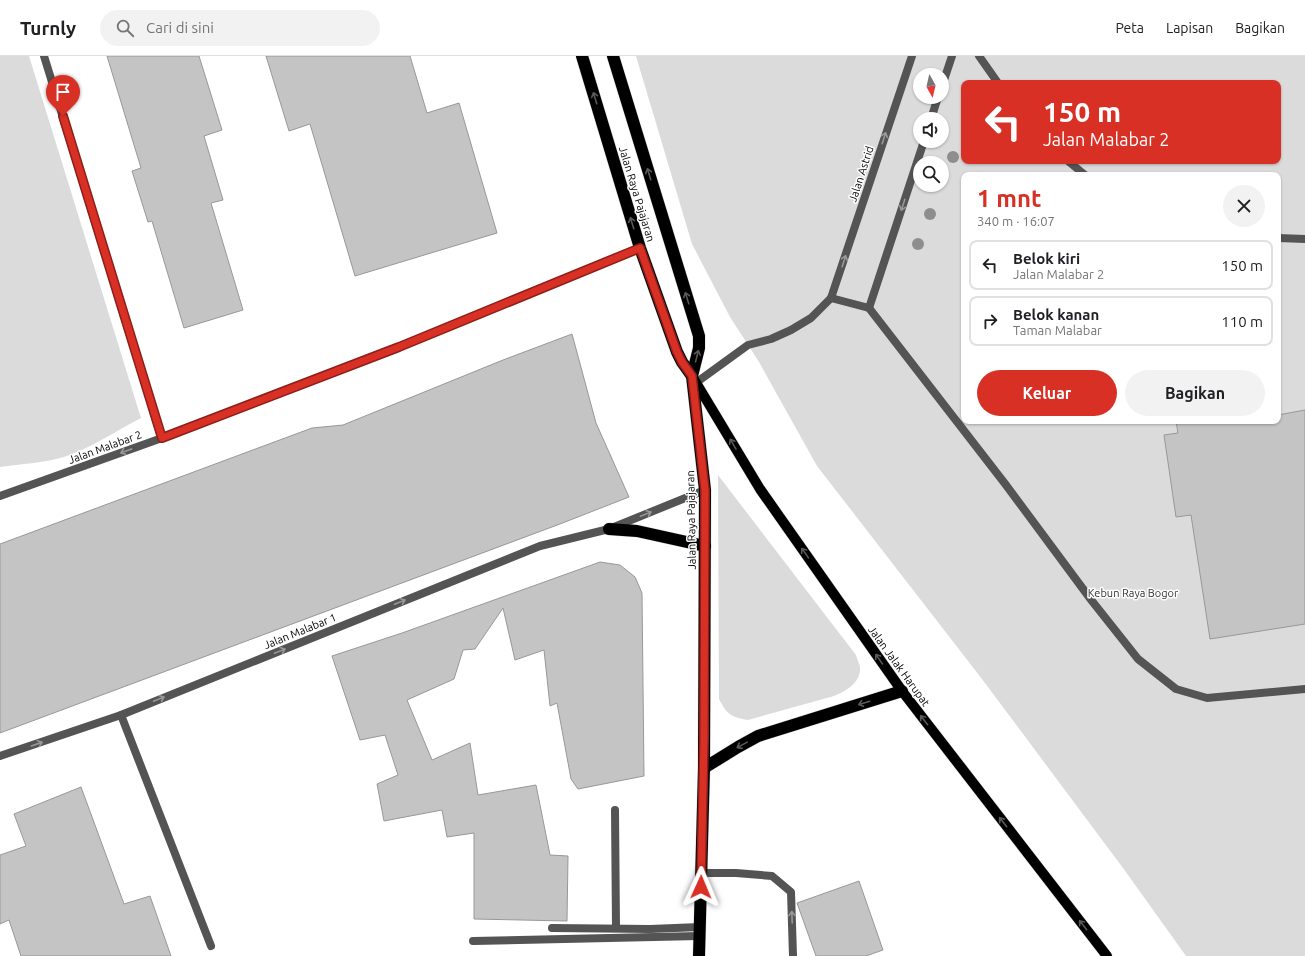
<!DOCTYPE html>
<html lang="id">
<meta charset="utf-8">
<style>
body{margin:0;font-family:Ubuntu,sans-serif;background:#f2f2f2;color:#202124;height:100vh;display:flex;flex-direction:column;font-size:15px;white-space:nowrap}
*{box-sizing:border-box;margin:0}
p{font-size:13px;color:#757577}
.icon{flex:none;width:22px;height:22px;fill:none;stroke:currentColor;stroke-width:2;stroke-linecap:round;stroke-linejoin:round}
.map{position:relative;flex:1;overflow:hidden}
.sheet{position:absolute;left:961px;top:116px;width:320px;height:252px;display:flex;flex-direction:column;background:#fff;border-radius:8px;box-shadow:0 1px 3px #0004}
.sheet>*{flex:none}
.guide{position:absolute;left:961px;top:24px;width:320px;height:84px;border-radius:8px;box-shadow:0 1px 3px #0004;background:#d93025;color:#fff;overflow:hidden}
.needle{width:26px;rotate:172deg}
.controls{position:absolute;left:913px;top:12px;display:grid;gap:8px}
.controls a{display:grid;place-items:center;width:36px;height:36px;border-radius:50%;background:#fff;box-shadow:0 1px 3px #0004;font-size:20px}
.pin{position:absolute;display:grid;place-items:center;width:34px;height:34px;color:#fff;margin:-41px -17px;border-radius:50% 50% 50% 0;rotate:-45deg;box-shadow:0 0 4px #0007}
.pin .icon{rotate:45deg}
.me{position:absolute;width:44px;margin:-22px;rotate:1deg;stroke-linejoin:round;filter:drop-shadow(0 0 3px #0008)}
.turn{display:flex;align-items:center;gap:14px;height:84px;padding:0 16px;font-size:18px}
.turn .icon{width:52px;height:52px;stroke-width:2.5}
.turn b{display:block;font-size:28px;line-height:34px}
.round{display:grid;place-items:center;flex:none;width:42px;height:42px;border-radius:21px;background:#f2f2f2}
.summary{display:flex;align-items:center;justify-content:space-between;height:68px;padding:0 16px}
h1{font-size:24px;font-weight:700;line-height:30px;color:#d93025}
.primary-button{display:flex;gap:8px;margin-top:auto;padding:8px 16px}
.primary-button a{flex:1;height:46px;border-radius:24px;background:#d93025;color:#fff;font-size:16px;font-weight:700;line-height:46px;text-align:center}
.primary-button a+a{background:#f2f2f2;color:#202124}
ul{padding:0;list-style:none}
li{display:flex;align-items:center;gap:12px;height:50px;margin:0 8px 6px;padding:0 8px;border:2px solid #e0e0e0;border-radius:8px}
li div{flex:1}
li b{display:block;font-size:15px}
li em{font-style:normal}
header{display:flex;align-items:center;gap:24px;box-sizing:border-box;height:56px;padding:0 20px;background:#fff;border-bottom:1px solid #e0e0e0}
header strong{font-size:19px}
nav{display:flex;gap:22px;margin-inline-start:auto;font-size:14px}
.search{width:280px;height:36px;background:#f2f2f2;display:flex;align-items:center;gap:10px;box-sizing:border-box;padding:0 14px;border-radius:22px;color:#757577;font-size:15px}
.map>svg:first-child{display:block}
.green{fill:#dbdbdb;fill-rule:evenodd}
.building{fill:#c4c4c4;stroke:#989898}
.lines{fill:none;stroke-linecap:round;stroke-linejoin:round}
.primary-casing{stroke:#dbdbdb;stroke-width:11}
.highway-casing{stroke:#dbdbdb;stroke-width:13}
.lane{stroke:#545454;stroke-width:8}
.street{stroke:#545454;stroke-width:8}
.primary{stroke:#000;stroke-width:10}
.highway{stroke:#000;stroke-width:12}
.tree{fill:#8e8e8e}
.oneway{stroke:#595959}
.oneway2{stroke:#989898}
.route-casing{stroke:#8d1f18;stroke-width:10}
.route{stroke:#d93025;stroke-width:7}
.labels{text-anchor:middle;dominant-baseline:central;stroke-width:3;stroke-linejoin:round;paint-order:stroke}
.street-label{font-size:11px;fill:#000;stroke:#fff}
.park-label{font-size:11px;fill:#323232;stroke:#fff}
</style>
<header>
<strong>Turnly</strong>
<div class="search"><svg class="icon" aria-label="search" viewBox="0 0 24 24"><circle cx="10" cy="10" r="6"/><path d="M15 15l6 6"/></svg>Cari di sini</div>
<nav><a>Peta</a><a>Lapisan</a><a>Bagikan</a></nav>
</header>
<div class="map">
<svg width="1305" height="900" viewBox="0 0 1305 900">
<rect width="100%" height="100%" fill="#fff"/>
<g class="green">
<path d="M 0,0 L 29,0 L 141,362 C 116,375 91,392 64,401 C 43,407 21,408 0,411 Z"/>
<path d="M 636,0 L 1305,0 L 1305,900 L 1186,900 L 1123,812 L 982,623 L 817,410 L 759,306 L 730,261 L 692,188 ZM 920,19 L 942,19 L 942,41 L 920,41 ZM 964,27 L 1278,27 L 1278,105 L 964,105 ZM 920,63 L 942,63 L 942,85 L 920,85 ZM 920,107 L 942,107 L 942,129 L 920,129 ZM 964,119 L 1278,119 L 1278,365 L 964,365 Z"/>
<path d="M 718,419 L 856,599 C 857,603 859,607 860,611 C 861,627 846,635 834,640 L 748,664 C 730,661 727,658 719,643 Z"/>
</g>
<g class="building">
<path d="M 107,0 L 199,0 L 222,74 L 204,80 L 223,144 L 211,147 L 243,254 L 184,272 L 152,165 L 148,166 L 132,115 L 141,112 Z"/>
<path d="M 266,0 L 410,0 L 427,57 L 459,47 L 497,177 L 355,220 L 310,68 L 289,75 Z"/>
<path d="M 572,278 L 596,367 L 629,441 L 560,468 L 0,677 L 0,488 L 312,372 L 343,369 L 503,304 Z"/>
<path d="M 1305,354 L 1305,568 L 1210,583 L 1191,459 L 1176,461 L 1164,379 L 1178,377 L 1176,365 L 1279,365 L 1278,359 Z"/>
<path d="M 600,506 L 620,509 L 635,521 L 642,537 L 644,720 L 578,733 L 571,723 L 557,647 L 550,650 L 544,594 L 515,604 L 503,552 L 475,593 L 463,594 L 454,623 L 407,644 L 432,704 L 470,687 L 478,739 L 536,729 L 550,799 L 568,800 L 567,865 L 474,863 L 474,777 L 447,781 L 442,754 L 384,765 L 377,728 L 398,719 L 385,679 L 360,684 L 332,600 L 402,577 Z"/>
<path d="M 81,731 L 124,848 L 150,840 L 171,900 L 21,900 L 9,864 L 0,868 L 0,799 L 26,790 L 14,758 Z"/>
<path d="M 859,825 L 883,894 L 866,900 L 816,900 L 797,847 Z"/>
</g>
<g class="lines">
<g class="primary-casing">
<path id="primary" d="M 692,320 L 760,433 L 902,635 L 1107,900"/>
</g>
<g class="highway-casing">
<g id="highway">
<path d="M 582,0 L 640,192 L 677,296 L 682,306 L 692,320 L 705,434 L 704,712 L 699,900"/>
<path d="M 613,0 L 699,280 L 699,292 L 692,320"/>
<path d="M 609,473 L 637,475 L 705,490"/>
<path d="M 704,712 L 738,691 L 758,680 L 902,635"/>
</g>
</g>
<g class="lane">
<path d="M 979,0 L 998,27"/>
<path d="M 942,30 L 952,0"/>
<path d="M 931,63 L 938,41"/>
<path d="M 1068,105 L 1085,119"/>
<path d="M 1278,182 L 1305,183"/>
<path d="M 831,242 L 869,252 L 1006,429 L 1092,545 L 1138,603 L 1176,633 L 1207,642 L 1305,633"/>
<path d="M 869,252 L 924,85"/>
<path d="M 697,326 L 748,289 L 771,283 L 791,274 L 811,262 L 831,242 L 912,0"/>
<path d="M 121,659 L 211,890"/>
<path d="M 615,754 L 616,872"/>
<path d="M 701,817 L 736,817 L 772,820 L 791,836 L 793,900"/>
<path d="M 552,872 L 650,873 L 700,871"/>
<path d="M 473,885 L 699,880"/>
</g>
<g class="street">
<path d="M 44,0 L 162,382"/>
<path d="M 0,440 L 162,382 L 399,291 L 640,192"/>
<path d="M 0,700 L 121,659 L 540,490 L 609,473 L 705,434"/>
</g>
<use href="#primary" class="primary"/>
<use href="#highway" class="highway"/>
</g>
<g class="tree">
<circle cx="953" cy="101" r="6"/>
<circle cx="930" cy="158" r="6"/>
<circle cx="918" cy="188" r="6"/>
</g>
<defs><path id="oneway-shaft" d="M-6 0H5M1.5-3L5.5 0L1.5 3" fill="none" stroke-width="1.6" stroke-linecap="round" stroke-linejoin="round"/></defs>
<g class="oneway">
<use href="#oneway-shaft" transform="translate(595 42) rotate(-107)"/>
<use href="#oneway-shaft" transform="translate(649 118) rotate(-107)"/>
<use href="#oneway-shaft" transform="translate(632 167) rotate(-107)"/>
<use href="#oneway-shaft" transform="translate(687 242) rotate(-107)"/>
<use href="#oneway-shaft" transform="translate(697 300) rotate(-76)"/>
<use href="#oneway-shaft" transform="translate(733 388) rotate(-120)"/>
<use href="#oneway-shaft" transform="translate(805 497) rotate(-125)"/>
<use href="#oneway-shaft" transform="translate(879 603) rotate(-125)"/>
<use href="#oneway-shaft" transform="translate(864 647) rotate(163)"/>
<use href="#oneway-shaft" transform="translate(924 664) rotate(-128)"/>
<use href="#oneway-shaft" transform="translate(742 689) rotate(151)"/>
<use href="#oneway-shaft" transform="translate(1003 766) rotate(-128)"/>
<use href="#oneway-shaft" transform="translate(1083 869) rotate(-128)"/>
</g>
<g class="oneway2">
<use href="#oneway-shaft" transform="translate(884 82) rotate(-72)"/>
<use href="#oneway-shaft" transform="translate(903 149) rotate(108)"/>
<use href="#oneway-shaft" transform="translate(844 205) rotate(-72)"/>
<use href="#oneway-shaft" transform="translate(126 395) rotate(160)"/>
<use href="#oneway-shaft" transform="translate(646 458) rotate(-22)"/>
<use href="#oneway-shaft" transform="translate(400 546) rotate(-22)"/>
<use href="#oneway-shaft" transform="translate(280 595) rotate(-22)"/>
<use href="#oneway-shaft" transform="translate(159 643) rotate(-22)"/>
<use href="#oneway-shaft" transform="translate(37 688) rotate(-19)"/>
<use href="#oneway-shaft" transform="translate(792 861) rotate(-92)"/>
</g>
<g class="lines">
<g class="route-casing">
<path id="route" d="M 63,60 L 162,382 L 399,291 L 640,192 L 677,296 L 682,306 L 692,320 L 705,434 L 704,683 L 701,831"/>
</g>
<use href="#route" class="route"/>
</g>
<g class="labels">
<g class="street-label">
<text transform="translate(861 118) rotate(-72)">Jalan Astrid</text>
<text transform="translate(637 138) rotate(73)">Jalan Raya Pajajaran</text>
<text transform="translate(105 391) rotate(-20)">Jalan Malabar 2</text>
<text transform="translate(691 464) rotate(-91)">Jalan Raya Pajajaran</text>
<text transform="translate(300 575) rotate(-22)">Jalan Malabar 1</text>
<text transform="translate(899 610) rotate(54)">Jalan Jalak Harupat</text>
</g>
<g class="park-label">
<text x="1133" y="537">Kebun Raya Bogor</text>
</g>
</g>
</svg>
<div class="controls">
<a><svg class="needle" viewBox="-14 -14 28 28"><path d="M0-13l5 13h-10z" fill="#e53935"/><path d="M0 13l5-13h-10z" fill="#757577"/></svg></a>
<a><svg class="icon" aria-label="sound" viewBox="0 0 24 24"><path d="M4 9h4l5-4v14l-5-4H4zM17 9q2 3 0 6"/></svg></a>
<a><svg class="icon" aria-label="search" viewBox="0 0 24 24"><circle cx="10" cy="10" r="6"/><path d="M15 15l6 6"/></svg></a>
</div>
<div class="pin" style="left:63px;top:60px;background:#d93025"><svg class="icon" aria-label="arrive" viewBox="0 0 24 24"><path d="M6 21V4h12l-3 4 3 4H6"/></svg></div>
<svg class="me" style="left:701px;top:831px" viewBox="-20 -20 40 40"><path d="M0-17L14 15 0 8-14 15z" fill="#d93025" stroke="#fff" stroke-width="4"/></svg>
<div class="guide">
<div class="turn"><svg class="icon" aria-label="left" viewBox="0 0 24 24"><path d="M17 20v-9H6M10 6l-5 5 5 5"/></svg><div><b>150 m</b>Jalan Malabar 2</div></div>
</div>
<section class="sheet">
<div class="summary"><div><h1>1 mnt</h1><p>340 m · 16:07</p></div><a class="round"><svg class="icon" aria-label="close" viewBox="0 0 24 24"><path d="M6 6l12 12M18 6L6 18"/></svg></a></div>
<ul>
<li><svg class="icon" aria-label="left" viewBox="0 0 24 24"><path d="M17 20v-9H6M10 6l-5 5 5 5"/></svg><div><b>Belok kiri</b><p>Jalan Malabar 2</p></div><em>150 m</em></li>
<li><svg class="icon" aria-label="right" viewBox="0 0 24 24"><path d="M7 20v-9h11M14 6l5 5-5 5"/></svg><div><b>Belok kanan</b><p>Taman Malabar</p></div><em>110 m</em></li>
</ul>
<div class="primary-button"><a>Keluar</a><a>Bagikan</a></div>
</section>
</div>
